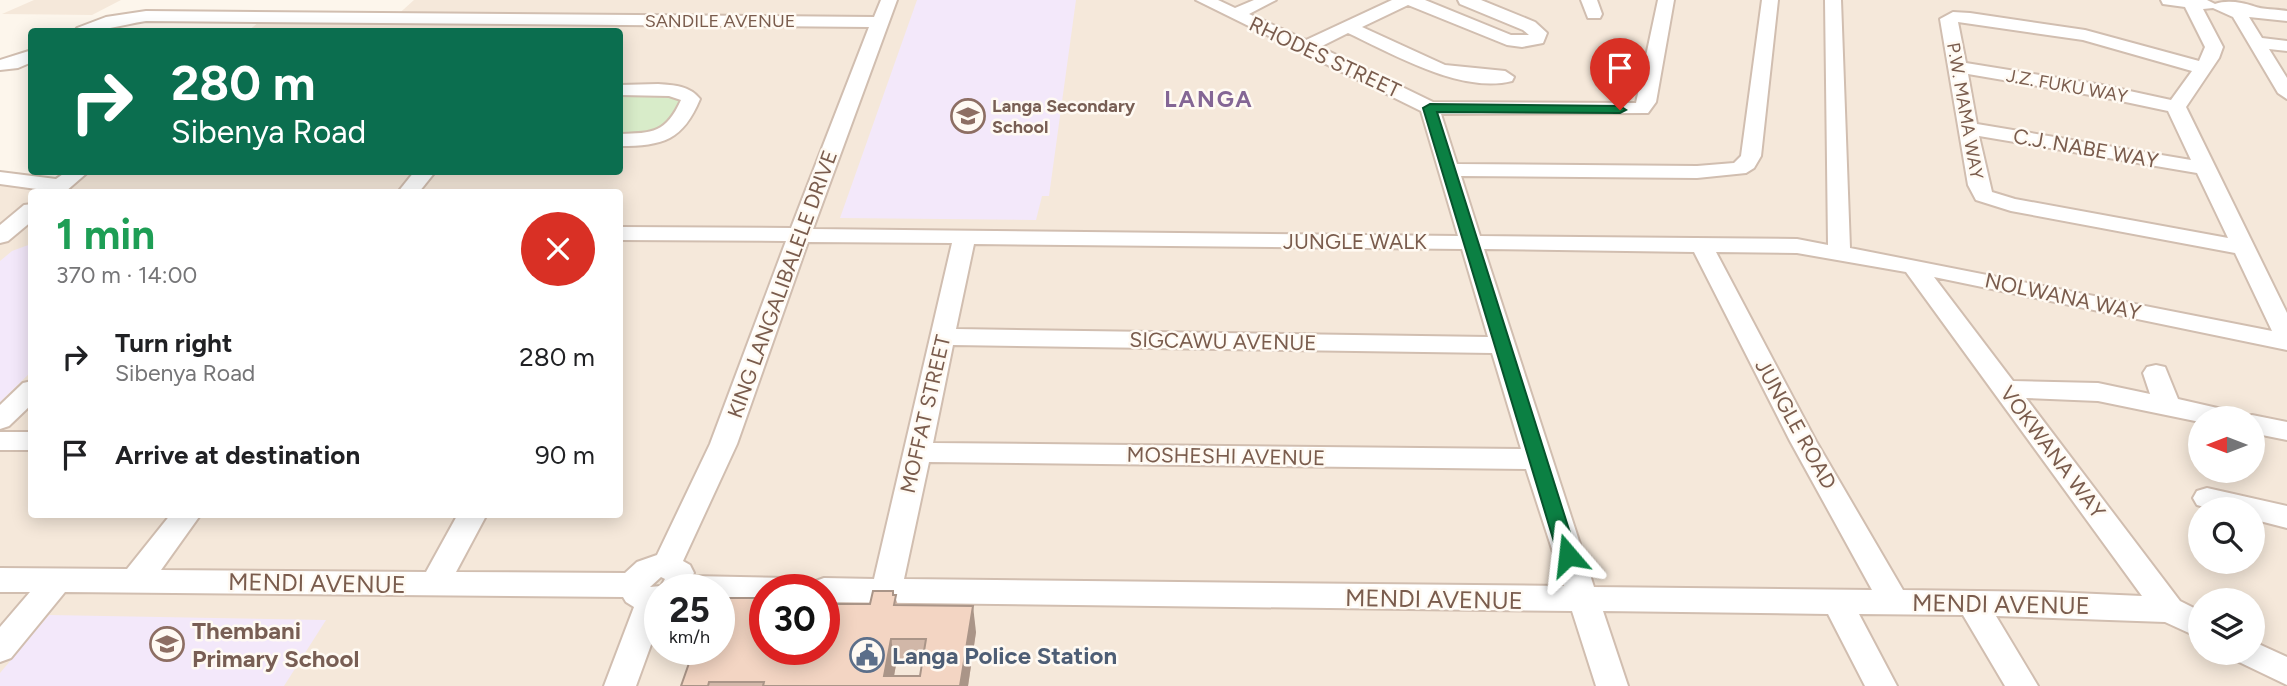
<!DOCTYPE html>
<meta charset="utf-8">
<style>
body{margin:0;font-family:Figtree,sans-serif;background:#f2f2f2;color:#202124;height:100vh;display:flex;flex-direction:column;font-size:26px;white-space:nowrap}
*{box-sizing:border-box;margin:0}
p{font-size:23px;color:#757577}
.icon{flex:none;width:38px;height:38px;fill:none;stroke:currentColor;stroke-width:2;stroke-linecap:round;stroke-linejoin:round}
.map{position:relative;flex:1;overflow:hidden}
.details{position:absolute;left:28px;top:189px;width:595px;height:329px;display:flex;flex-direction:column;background:#fff;border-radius:7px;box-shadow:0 4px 18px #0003}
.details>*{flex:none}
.top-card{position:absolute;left:28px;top:28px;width:595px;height:147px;border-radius:7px;box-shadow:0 4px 18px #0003;background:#0b6e4f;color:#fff;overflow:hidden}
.needle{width:46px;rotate:270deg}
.tools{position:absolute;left:2188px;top:406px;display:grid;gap:14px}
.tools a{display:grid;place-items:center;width:77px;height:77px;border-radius:50%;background:#fff;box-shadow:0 4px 18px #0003;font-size:35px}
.speed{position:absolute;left:644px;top:574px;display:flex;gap:14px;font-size:35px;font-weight:700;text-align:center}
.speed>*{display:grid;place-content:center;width:91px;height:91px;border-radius:50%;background:#fff;box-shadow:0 4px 18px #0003;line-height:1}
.speed small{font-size:18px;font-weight:400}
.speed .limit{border:10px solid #d22;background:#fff;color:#111}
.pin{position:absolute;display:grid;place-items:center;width:60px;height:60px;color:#fff;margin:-72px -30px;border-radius:50% 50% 50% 0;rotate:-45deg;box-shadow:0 0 7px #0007}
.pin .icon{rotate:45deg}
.me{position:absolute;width:77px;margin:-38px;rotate:343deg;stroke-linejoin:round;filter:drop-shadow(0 0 5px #0008)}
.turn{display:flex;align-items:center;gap:24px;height:147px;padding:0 28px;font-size:32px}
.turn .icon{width:91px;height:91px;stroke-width:2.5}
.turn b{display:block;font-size:49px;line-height:60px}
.round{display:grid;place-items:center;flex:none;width:74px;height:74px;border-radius:37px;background:#f2f2f2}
.summary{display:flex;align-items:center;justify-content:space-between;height:119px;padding:0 28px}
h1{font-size:42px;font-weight:700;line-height:52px;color:#1e9e55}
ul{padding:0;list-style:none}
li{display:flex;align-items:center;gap:21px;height:98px;padding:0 28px}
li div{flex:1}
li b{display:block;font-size:26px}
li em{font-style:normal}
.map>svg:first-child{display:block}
.residential{fill:#f5e8da;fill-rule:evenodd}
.education{fill:#f3e8fa}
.green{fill:#d8ecc9}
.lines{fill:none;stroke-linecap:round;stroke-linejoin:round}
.minor-casing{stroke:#d1beb0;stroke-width:4}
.minor{fill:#fff;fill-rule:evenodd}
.wall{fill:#d1b7a8;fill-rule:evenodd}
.shaded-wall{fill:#aa9588}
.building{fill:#f3d5c3;stroke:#aa9588;stroke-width:2;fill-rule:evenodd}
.route{fill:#0b8043;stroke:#07532c;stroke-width:2}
.labels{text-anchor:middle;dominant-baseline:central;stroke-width:5;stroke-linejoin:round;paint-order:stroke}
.far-street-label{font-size:18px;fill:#7a5c4d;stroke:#fffaf3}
.far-education-label{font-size:18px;font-weight:bold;fill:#785e54;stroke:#fffaf3;text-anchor:start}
.street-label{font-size:21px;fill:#7a5c4d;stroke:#fffaf3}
.far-district-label{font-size:23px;font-weight:bold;letter-spacing:2px;fill:#846695;stroke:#fffaf3}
.near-street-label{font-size:24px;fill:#7a5c4d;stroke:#fffaf3}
.near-education-label{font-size:24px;font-weight:bold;fill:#785e54;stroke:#fffaf3;text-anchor:start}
.near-service-label{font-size:24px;font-weight:bold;fill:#4e5e75;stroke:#fffaf3;text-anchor:start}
</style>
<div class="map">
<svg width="2287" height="686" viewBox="0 0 2287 686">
<rect width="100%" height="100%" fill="#fdf6ec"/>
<g class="residential">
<path d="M 34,0 L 121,0 L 92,15 L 2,14 Z"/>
<path d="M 414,0 L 2287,0 L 2287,686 L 0,686 L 0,178 L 61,186 L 78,172 L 620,172 L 620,32 L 248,31 L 265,17 L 394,18 ZM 32,192 L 620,192 L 620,514 L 32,514 ZM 2200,418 L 2252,418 L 2252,471 L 2200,471 ZM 2200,509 L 2252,509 L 2252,562 L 2200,562 ZM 660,590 L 719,590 L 719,649 L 660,649 ZM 765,590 L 824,590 L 824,649 L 765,649 ZM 2200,600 L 2252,600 L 2252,653 L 2200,653 Z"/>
</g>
<g class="education">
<path d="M 917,0 L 1076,0 L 1049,196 L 1042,196 L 1036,220 L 840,218 Z"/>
<path d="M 31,244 L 31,372 L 0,402 L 0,261 L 12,251 Z"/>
<path d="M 49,615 L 326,620 L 284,686 L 0,686 L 0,673 Z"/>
</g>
<path class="green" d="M 620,93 L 674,93 L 684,97 C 665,137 664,137 620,137 Z"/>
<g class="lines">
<g class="minor-casing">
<g id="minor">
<path d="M 881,0 L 897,0 L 813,229 L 1458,236 L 1421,111 L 1196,0 L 1218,0 L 1235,8 L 1254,0 L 1276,0 L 1249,14 L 1306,40 L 1392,0 L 1425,0 L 1511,35 L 1529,35 L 1523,30 L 1460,4 L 1458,0 L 1481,0 L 1535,22 L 1547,33 L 1543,43 L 1522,47 L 1507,45 L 1408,5 L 1362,27 L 1445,65 L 1505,71 L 1514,77 L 1512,81 C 1461,94 1393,54 1348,33 L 1320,47 L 1433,102 L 1636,103 L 1658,0 L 1674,0 L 1656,102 L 1648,113 L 1441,114 L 1457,164 L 1697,166 L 1734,163 L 1741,156 L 1762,0 L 1778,0 L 1761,156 L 1754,168 L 1746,173 L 1697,178 L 1461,176 L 1480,236 L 1797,239 L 1828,245 L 1825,0 L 1841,0 L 1850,248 L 2272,331 L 2235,253 L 2011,211 L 1976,200 L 1968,185 L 1940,19 L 1953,12 L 1970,13 L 2085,30 L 2199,61 L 2205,47 L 2185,7 L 2163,4 L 2161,0 L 2207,0 L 2215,4 C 2226,0 2241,2 2253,6 C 2263,10 2276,9 2287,11 L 2287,21 L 2249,17 L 2262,38 L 2287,41 L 2287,51 L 2269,49 L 2287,78 L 2287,99 L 2278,93 L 2233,17 L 2213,8 L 2203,9 L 2223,47 L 2219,58 L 2186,107 L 2287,313 L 2287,350 L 1934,277 L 2013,381 L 2098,383 L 2150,394 L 2143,373 L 2147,367 L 2156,365 L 2165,367 L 2178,399 L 2235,412 L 2239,418 L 2200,418 L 2200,422 L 2098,401 L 2026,398 L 2180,601 L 2200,611 L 2200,638 L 2165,622 L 1996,616 L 2038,686 L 2005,686 L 1963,615 L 1859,614 L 1897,686 L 1865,686 L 1828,614 L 1603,611 L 1628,686 L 1596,686 L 1572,611 L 824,602 L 824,590 L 809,590 L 813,582 L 824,578 L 874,579 L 952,243 L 808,242 L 737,444 L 683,561 L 690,565 L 694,573 L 692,576 L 788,578 L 799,582 L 803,590 L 765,590 L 765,602 L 719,601 L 719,590 L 660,590 L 660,620 L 636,686 L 604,686 L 634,607 L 626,602 L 623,597 L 65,592 L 11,658 L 0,662 L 0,627 L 30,592 L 0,592 L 0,568 L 127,569 L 171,514 L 201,514 L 161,570 L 426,572 L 458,514 L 487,514 L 456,572 L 625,573 L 637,562 L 657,555 L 710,444 L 786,241 L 620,240 L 620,227 L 791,228 L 869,27 L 146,21 C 121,25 99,32 75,32 L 77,28 L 106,17 L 146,11 L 874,17 ZM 1958,22 L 2083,40 L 2192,71 L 2171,100 L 2102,85 L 1966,63 ZM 1968,74 L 2102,97 L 2168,111 L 2191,160 L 1977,124 ZM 1979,136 L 2197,173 L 2228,238 L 2015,199 L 1992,192 ZM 974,244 L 1462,249 L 1488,337 L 956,329 ZM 1484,249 L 1694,252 L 1790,441 L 1872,590 L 1594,587 ZM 1716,252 L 1797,253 L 1906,272 L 2142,596 L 2051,592 L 1903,590 L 1816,441 ZM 953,345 L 1492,353 L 1521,449 L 933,443 ZM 929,462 L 1526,469 L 1564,586 L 904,579 ZM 661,577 L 665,579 L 661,586 L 650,587 Z"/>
<path d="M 1581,0 L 1597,0 L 1602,14 L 1600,18 L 1588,18 Z"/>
<path d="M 32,50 L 32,62 L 18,68 L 0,70 L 0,60 Z"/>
<path d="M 658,84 C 674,85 690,86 700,99 C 683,140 663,146 620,146 L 620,134 C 653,133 666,133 681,100 L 669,96 L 620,95 L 620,85 Z"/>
<path d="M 0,172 L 56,179 L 66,172 L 88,172 L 65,192 L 43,192 L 44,190 L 0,184 Z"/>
<path d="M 414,172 L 435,172 L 419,192 L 398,192 Z"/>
<path d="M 32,204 L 32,221 L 8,241 L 0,243 L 0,225 L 24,205 Z"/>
<path d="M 32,381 L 32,404 L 9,426 L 0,429 L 0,405 L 23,383 Z"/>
<path d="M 2252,415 L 2287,422 L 2287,440 L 2252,433 L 2252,418 L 2242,418 Z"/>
<rect x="0" y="432" width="32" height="18"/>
<path d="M 2207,488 L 2287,506 L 2287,528 L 2252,519 L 2252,509 L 2211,509 L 2197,505 L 2193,498 L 2197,491 Z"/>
<path d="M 2252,641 L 2287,657 L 2287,685 L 2239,662 L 2234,653 L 2252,653 Z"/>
</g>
</g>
<use href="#minor" class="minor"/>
</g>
<path class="wall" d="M 893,591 L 898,605 L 976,632 L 968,686 L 681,686 L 755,598 L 765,649 L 870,604 ZM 896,665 L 922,665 L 920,676 L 894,676 Z"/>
<g class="shaded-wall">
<path d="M 973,606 L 976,632 L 968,686 L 960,686 Z"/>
<path d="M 891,639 L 896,665 L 892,686 L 884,676 Z"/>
</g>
<path class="building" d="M 873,591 L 893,591 L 893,595 L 896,595 L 894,605 L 973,606 L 960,686 L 763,686 L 764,682 L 709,682 L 708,686 L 681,686 L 694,649 L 719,649 L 719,598 L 755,598 L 755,600 L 765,601 L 765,649 L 824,649 L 824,604 L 870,604 ZM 891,639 L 926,639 L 920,676 L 884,676 Z"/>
<path class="route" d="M 1430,104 L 1620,106 L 1626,110 L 1620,113 L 1437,112 L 1577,555 L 1575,560 L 1568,562 L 1561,560 L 1558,555 L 1423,108 Z"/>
<defs>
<g id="school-ring" transform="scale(1.75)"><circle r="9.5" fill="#fffaf3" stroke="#8d6e63" stroke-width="1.5"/><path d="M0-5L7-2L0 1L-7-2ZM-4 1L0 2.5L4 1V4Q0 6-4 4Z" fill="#8d6e63"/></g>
<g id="civic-ring" transform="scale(1.75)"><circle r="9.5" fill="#fffaf3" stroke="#5c6f8a" stroke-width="1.5"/><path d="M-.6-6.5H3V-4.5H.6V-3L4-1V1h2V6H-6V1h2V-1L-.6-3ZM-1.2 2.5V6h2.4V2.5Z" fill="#5c6f8a"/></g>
</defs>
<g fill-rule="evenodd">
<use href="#school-ring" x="968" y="116"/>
<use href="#school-ring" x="167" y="644"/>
<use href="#civic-ring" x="867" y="655"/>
</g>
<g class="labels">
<g class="far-street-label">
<text x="720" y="21">SANDILE AVENUE</text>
<text transform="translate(2067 86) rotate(10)">J.Z. FUKU WAY</text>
<text transform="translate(1965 111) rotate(80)">P.W. MAMA WAY</text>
</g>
<g class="far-education-label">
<text x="992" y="106">Langa Secondary<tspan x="992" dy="21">School</tspan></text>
</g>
<g class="street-label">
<text transform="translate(1325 57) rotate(25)">RHODES STREET</text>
<text transform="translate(2086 148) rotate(10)">C.J. NABE WAY</text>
<text x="1355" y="241">JUNGLE WALK</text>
<text transform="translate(782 284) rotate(-70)">KING LANGALIBALELE DRIVE</text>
<text transform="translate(2063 296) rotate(12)">NOLWANA WAY</text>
<text transform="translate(1223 341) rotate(1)">SIGCAWU AVENUE</text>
<text transform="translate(925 414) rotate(-77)">MOFFAT STREET</text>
<text transform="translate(1796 424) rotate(61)">JUNGLE ROAD</text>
<text transform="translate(2053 452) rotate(53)">VOKWANA WAY</text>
<text transform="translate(1226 456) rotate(1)">MOSHESHI AVENUE</text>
</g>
<g class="far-district-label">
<text x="1209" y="99">LANGA</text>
</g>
<g class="near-street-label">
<text transform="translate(317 583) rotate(1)">MENDI AVENUE</text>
<text transform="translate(1434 599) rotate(1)">MENDI AVENUE</text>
<text transform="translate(2001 604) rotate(1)">MENDI AVENUE</text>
</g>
<g class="near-education-label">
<text x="192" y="630">Thembani<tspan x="192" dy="28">Primary School</tspan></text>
</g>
<g class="near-service-label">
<text x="892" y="655">Langa Police Station</text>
</g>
</g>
</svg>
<div class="tools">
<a><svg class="needle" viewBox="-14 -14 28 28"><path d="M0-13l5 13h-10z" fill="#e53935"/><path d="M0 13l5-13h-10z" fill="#757577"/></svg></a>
<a><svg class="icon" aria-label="search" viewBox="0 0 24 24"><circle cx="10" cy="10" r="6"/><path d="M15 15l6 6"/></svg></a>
<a><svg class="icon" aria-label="layers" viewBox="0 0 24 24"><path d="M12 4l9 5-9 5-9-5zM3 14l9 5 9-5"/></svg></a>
</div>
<div class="speed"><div>25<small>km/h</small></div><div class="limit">30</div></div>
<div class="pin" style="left:1620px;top:110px;background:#d93025"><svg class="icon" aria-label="arrive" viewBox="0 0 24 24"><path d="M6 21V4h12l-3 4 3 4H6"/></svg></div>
<svg class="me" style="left:1568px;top:555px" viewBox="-20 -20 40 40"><path d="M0-17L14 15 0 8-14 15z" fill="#0b8043" stroke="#fff" stroke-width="4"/></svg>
<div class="top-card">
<div class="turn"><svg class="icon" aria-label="right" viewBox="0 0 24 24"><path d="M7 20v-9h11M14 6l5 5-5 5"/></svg><div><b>280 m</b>Sibenya Road</div></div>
</div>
<section class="details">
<div class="summary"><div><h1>1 min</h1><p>370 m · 14:00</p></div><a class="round" style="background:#d93025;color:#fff"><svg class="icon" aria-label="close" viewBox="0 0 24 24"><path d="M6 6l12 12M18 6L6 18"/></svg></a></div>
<ul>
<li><svg class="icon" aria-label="right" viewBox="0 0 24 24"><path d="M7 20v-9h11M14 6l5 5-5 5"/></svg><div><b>Turn right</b><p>Sibenya Road</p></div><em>280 m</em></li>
<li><svg class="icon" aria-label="arrive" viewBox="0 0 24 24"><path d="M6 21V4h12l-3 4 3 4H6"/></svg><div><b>Arrive at destination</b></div><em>90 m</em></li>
</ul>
</section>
</div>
